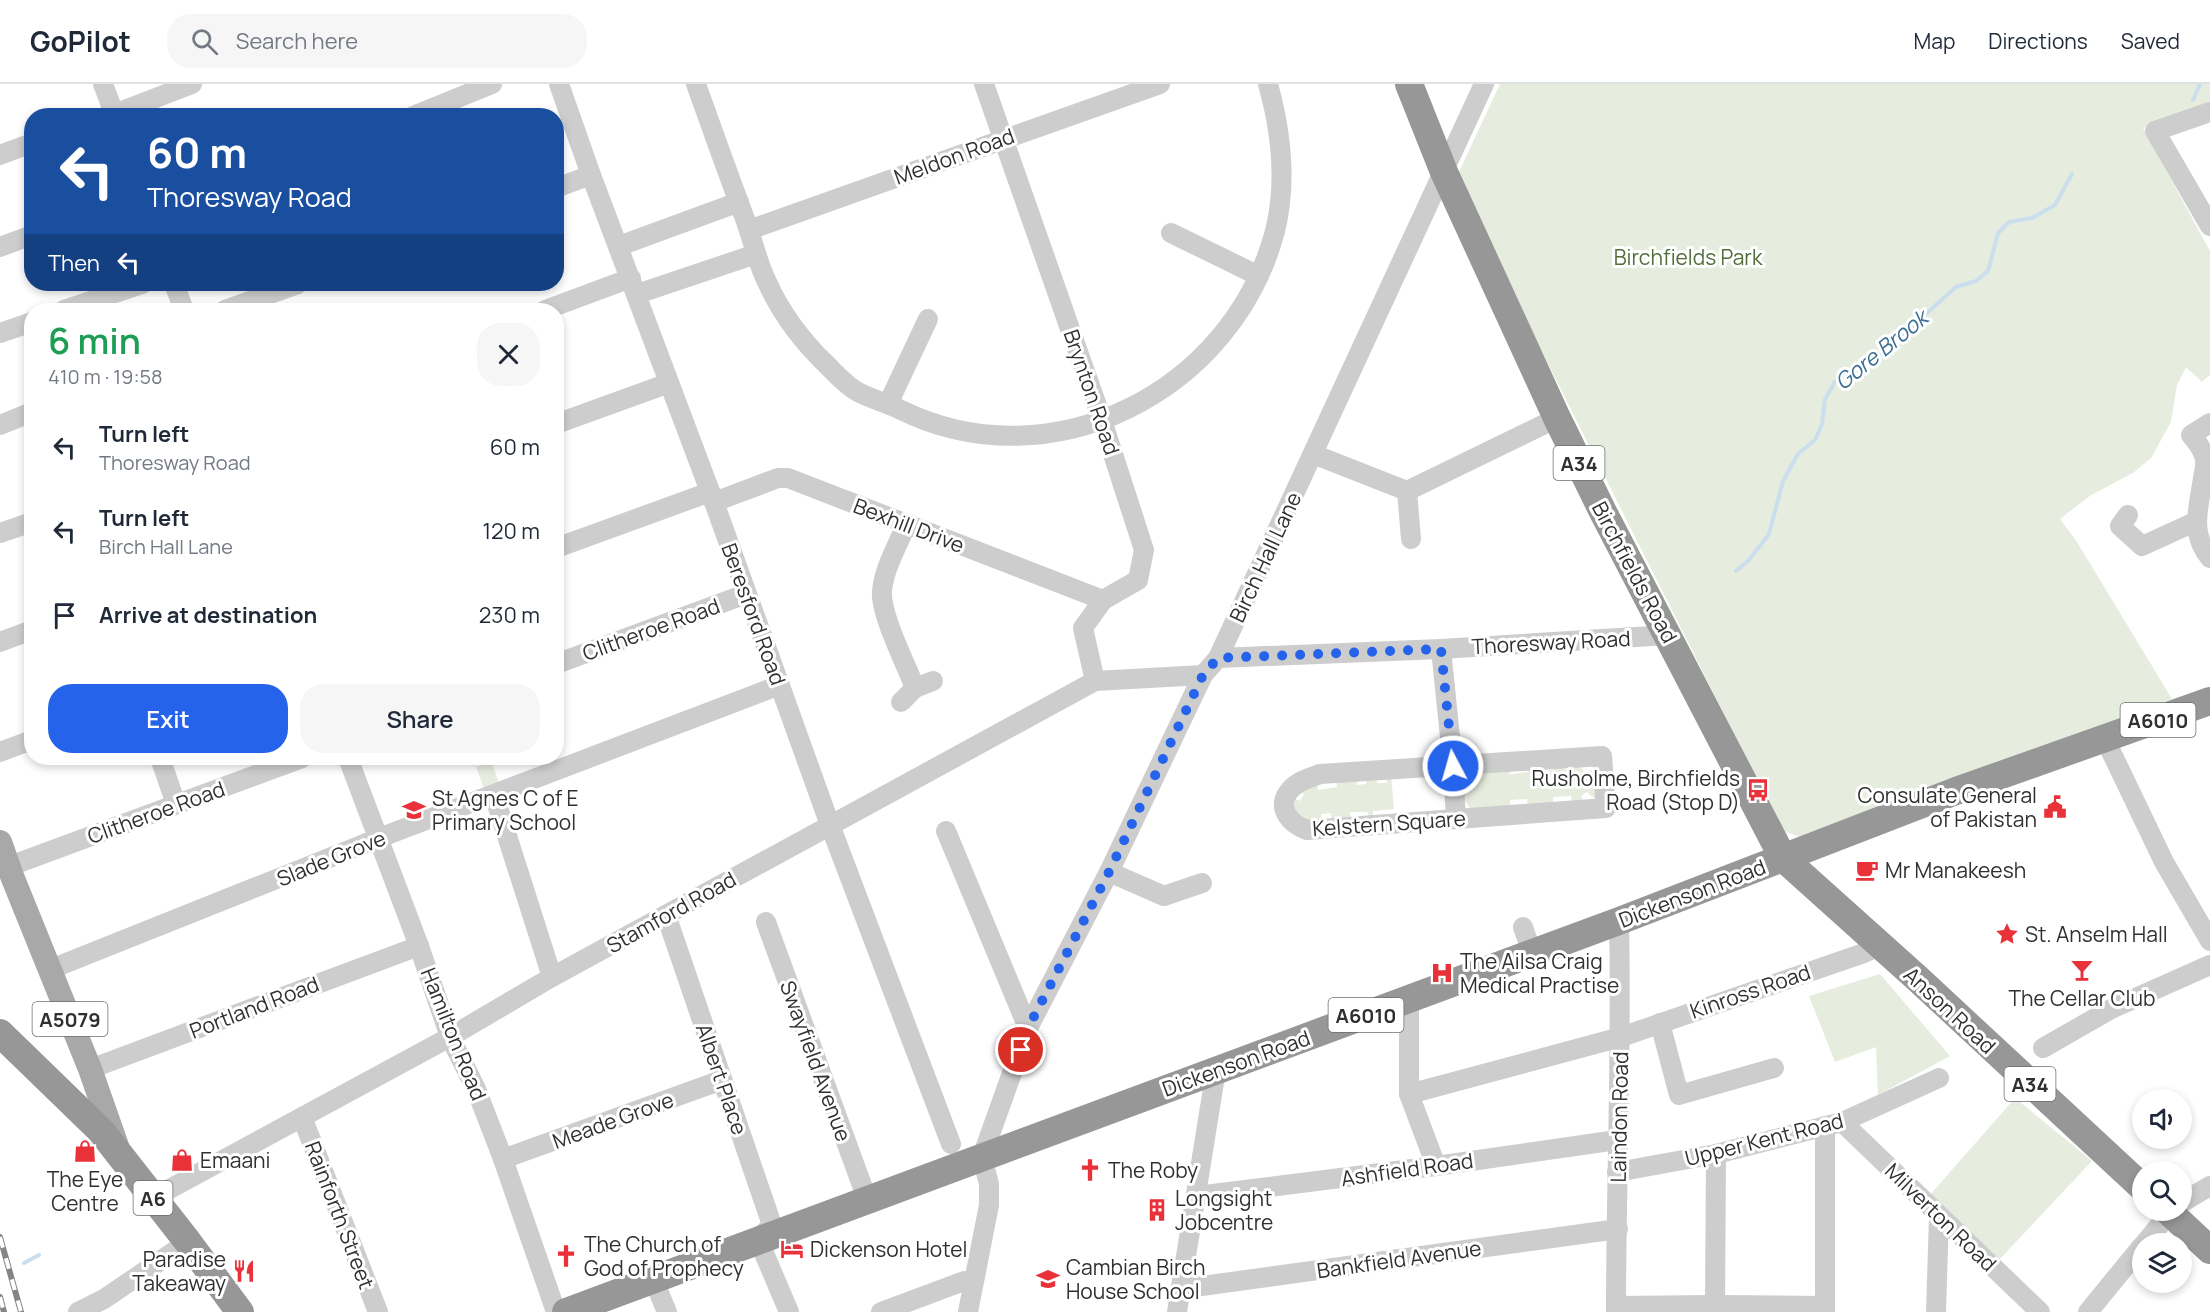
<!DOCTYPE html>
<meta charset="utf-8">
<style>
body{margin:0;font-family:Manrope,sans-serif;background:#f6f6f7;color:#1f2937;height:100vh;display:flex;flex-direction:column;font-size:22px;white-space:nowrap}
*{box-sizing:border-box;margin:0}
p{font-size:20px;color:#747a83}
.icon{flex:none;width:33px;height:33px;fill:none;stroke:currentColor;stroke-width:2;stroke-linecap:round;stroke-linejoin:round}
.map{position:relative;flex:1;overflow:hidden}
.sheet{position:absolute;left:24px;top:219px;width:540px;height:462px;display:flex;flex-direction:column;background:#fff;border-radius:24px;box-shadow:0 3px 9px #0003}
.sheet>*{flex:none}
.guide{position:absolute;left:24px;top:24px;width:540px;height:183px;border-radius:24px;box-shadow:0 3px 9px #0003;background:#1a4fa0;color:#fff;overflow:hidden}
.buttons{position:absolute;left:2132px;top:1005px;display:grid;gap:12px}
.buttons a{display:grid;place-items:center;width:60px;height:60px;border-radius:50%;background:#fff;box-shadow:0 3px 9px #0003;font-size:30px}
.pin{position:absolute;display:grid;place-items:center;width:51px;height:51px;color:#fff;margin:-26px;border:3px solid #fff;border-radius:50%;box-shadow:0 2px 6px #0007}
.me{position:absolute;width:66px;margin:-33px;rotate:354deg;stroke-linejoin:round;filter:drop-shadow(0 0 4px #0008)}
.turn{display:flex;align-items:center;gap:21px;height:126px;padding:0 24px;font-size:27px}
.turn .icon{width:78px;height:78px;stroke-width:2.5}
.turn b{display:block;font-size:42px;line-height:51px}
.then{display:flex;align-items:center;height:57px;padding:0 24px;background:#0003;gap:12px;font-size:22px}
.round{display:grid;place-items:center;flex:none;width:63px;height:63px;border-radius:24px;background:#f6f6f7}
.overview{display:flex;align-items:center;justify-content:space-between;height:102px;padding:0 24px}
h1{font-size:36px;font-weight:600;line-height:45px;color:#1e9e55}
.button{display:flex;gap:12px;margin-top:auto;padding:12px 24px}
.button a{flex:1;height:69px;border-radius:24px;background:#2563eb;color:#fff;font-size:24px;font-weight:600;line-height:69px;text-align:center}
.button a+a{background:#f6f6f7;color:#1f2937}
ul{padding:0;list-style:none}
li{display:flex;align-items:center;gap:18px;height:84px;padding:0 24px}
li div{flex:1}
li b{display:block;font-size:22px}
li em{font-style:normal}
header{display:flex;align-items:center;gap:36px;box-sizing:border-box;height:84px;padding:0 30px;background:#fff;border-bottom:2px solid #e0e1e3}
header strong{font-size:28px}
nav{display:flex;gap:33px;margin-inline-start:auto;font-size:21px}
.search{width:420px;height:54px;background:#f6f6f7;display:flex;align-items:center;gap:15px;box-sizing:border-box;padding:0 21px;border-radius:24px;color:#747a83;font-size:22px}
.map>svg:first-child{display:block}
.green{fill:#e6edde}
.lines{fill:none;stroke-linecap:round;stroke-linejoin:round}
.stream{stroke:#cadeed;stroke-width:4}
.minor{stroke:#cdcdcd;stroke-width:20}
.major{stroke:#a8a8a8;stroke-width:24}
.highway{stroke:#979797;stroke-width:28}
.rail-casing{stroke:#858585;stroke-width:6}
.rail{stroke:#fff;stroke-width:4;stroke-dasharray:11;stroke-linecap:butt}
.route{stroke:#2563eb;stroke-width:10;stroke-dasharray:0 18}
.labels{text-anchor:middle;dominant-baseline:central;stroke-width:6;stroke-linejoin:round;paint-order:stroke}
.shield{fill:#fff;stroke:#6e6e6e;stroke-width:1.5}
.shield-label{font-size:20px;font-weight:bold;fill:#303030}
.street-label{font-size:21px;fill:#303030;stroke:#fff}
.park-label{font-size:21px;fill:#526d3c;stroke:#fff}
.poi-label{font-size:21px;fill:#303030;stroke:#fff;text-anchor:start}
.water-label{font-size:22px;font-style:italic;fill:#3c6f94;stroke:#fff}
</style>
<header>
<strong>GoPilot</strong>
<div class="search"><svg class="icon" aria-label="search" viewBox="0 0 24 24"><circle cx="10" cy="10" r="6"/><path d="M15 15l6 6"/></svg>Search here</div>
<nav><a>Map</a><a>Directions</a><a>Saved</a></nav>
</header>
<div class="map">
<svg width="2210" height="1228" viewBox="0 0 2210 1228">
<rect width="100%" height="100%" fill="#fff"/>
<g class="green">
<path d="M 1500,0 L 2210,0 L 2210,20 L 2143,44 L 2210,167 L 2210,291 L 2202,298 L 2186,283 L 2177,301 L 2171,338 L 2151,374 L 2133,389 L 2091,411 L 2060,435 L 2077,458 L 2172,615 L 1801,753 L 1783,747 L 1457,99 L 1457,92 Z"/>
<path d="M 1571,676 L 1588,677 L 1581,684 L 1587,690 L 1595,683 L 1598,711 L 1595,715 L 1587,708 L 1581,712 L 1585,721 L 1572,723 L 1571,712 L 1553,713 L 1553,725 L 1528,726 L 1527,715 L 1510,716 L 1510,727 L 1472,726 C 1461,715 1458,700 1466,687 L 1508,680 L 1510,690 L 1528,688 L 1527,679 L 1543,677 L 1544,687 L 1553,686 L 1553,677 L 1562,677 L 1563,685 L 1571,685 Z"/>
<path d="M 491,677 L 501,704 L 486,710 L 476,683 Z"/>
<path d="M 1355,690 L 1357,701 L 1366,700 L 1366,690 L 1376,690 L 1377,699 L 1387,699 L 1387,690 L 1391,690 L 1394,725 L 1373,727 L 1373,737 L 1369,738 L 1368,728 L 1350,728 L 1351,740 L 1332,741 L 1331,729 L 1321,730 L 1321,741 L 1297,738 L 1291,713 L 1300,717 L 1304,710 L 1297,705 L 1316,695 L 1318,706 L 1337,703 L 1336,692 Z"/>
<path d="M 1880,890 L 1950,972 L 1878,1011 L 1876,963 L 1835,978 L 1809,912 Z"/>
<path d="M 2015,1014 L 2092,1077 L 1999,1176 L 1929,1112 Z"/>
</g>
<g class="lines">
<g class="stream">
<path d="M 2193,16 L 2200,0"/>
<path d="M 1736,487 L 1749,476 L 1769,450 L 1783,397 L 1798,370 L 1815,356 L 1822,340 L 1825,315 L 1835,298 L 1882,269 L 1956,203 L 1976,197 L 1988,187 L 1998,149 L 2009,138 L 2032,134 L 2055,121 L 2072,90"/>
<path d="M 24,1179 L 39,1171"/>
</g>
<g class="minor">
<path d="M 103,0 L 115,32"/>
<path d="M 559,0 L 591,91 L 714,418 L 830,741 L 951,1060"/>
<path d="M 696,0 C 712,45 728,90 745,135 C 753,156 757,178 767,198 C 781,229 803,258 827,281 C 836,290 847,302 858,308 C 871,315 887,319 901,326 C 1052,400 1233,307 1275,147 C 1287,99 1281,47 1268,0"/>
<path d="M 984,0 L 1102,336 L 1144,466 L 1138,496 L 1103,516 L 1083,544 L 1095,597"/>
<path d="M 2210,28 L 2155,47 L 2210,142"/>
<path d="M 109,32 L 192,0"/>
<path d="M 413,32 L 492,0"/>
<path d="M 0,71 L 32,59"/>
<path d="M 556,104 L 591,91"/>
<path d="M 749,146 L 1160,0"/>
<path d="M 1171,149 L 1259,192"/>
<path d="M 619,162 L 739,118"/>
<path d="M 0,163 L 32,151"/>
<path d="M 174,200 L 184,226"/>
<path d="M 637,210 L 756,170"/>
<path d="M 64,226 L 142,200"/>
<path d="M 225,226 L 298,200"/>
<path d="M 545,226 L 631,194"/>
<path d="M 0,249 L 32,238"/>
<path d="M 888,320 L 928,235"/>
<path d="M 2210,339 L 2191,351 C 2197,358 2203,365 2205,375 C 2206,381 2204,388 2203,394 C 2199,423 2189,449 2210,474"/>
<path d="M 556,340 L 669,299"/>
<path d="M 0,341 L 32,328"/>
<path d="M 1313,370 L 1407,407 L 1557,334"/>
<path d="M 1407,407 L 1411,455"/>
<path d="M 714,418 L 778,394 L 788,394 L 1103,516"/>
<path d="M 2128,431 L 2120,442 L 2142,462 L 2197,437"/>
<path d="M 906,441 C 898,461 884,484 882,507 C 880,530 906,580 915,604"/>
<path d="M 0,449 L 32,438"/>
<path d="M 556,464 L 710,408"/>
<path d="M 0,558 L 32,546"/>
<path d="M 1441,565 L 1453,682 L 1456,735"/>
<path d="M 1218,574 L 1441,565 L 1668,551"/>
<path d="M 556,580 L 746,510"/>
<path d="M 901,618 L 915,604 L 933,597"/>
<path d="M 2105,655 L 2164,778 L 2210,857"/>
<path d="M 0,668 L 32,656"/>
<path d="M 1602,672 L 1606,724 L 1307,746 C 1290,740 1275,723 1290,706 C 1298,697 1309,694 1320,690 Z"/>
<path d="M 160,674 L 176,720"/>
<path d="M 348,674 L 419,862 L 450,953 L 476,1005 L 503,1075 L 556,1228"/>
<path d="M 494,711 L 552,893"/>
<path d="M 946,747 L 1028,944"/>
<path d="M 10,782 L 302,674"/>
<path d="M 1109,788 L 1164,812 L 1202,799"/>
<path d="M 666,831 L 772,1141 L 758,1155 L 789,1228"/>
<path d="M 766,838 L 867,1115"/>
<path d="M 1523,843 L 1532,869"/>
<path d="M 51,885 L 379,754 L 780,601"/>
<path d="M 1409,914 L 1409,1010 L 1436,1082"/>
<path d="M 1660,939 L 1679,1011 L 1774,984"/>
<path d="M 2043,964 L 2111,925 L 2210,881"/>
<path d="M 90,985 L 419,862"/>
<path d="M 1409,1010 L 1621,953 L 1864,869 L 1879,862"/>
<path d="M 302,1033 L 378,1228"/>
<path d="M 1842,1038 L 2040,1228"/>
<path d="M 503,1075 L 722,996"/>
<path d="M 1617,1088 L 1716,1070 L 1842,1038 L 1939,994"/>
<path d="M 1197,1112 L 1436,1082 L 1617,1056"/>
<path d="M 153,1114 L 450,953 L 552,893 L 1095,597 L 1203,591"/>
<path d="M 2181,1119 L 2210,1102"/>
<path d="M 2144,1160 L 2172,1126"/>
<path d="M 654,1197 L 667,1228"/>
<path d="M 1180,1205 L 1618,1145"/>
<path d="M 1715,1221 L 1716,1070"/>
<path d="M 1616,1222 L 1715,1221 L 1825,1222"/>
<path d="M 78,1228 L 104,1215 L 188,1158"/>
<path d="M 881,1228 L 964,1197 L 973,1199"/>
<path d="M 968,1228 L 989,1121 L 989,1100 L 982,1073 L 1028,944 L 1109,788 L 1203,591 L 1218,574 L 1484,0"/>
<path d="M 1177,1228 L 1216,986"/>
<path d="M 1616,1228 C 1616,1098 1622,967 1619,837"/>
<path d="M 1825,1228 L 1825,1042"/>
<path d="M 1936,1228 L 1939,1132"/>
<path d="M 2088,1228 L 2142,1162"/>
</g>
<path class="major" d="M 0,758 L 12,792 L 90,985 L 117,1062"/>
<g class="highway">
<path d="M 1409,0 L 1444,88 L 1557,334 L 1602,426 L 1783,774 L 1918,895 L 2142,1103"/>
<path d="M 0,949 L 101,1047 L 188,1158 L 240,1228"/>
<path d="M 2167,1126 L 2210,1166"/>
<path d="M 566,1228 L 1619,837 L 1956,707 L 2210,617"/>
</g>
<g class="rail-casing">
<g id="rail">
<path d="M 0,1153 L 21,1228"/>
<path d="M 0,1213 L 4,1228"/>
</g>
</g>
<use href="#rail" class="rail"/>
</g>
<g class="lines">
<path class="route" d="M 1021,966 L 1028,944 L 1109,788 L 1203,591 L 1218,574 L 1441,565 L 1453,682"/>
</g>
<defs>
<g id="bus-bare" transform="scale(1.8)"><path d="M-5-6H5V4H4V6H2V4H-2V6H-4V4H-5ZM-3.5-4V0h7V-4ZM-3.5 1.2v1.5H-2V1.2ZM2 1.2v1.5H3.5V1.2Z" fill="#e83139" stroke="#fff" stroke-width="2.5" paint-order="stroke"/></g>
<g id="civic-bare" transform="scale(1.8)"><path d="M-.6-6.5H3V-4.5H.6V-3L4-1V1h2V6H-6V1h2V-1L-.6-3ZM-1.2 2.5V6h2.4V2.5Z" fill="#e83139" stroke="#fff" stroke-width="2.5" paint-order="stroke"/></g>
<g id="school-bare" transform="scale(1.8)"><path d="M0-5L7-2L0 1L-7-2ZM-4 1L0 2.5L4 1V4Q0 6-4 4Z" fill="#e83139" stroke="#fff" stroke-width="2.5" paint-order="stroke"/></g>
<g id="cafe-bare" transform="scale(1.8)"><path d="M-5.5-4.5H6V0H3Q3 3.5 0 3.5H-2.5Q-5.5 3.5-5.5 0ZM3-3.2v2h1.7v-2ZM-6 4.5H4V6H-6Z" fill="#e83139" stroke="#fff" stroke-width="2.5" paint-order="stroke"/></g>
<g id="sight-bare" transform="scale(1.8)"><path d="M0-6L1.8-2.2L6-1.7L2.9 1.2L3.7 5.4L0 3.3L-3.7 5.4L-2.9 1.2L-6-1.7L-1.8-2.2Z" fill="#e83139" stroke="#fff" stroke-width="2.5" paint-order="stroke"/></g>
<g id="bar-bare" transform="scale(1.8)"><path d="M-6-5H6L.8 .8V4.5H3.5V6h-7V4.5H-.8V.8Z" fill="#e83139" stroke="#fff" stroke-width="2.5" paint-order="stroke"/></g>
<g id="hospital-bare" transform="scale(1.8)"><path d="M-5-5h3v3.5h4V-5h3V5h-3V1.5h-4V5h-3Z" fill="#e83139" stroke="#fff" stroke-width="2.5" paint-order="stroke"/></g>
<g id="shop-bare" transform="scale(1.8)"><path d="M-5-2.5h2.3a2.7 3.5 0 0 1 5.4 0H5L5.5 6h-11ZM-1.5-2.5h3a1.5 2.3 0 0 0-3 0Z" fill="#e83139" stroke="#fff" stroke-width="2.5" paint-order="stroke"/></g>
<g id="church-bare" transform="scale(1.8)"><path d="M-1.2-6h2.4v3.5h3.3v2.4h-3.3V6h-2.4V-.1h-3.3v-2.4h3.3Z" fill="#e83139" stroke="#fff" stroke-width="2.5" paint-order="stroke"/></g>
<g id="building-bare" transform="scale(1.8)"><path d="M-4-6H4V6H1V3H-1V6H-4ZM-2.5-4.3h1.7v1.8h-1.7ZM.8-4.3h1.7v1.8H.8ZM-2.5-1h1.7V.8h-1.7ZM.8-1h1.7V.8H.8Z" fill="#e83139" stroke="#fff" stroke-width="2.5" paint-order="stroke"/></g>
<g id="hotel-bare" transform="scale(1.8)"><path d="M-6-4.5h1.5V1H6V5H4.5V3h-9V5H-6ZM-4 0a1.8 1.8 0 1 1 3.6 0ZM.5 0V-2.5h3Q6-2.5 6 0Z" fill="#e83139" stroke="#fff" stroke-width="2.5" paint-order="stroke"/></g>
<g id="restaurant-bare" transform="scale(1.8)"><path d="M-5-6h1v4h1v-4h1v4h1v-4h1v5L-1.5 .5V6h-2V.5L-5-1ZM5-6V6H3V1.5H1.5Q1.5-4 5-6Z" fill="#e83139" stroke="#fff" stroke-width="2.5" paint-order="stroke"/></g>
</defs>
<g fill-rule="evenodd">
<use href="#bus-bare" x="1758" y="706"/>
<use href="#civic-bare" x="2055" y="723"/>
<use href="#school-bare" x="414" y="726"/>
<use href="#cafe-bare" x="1867" y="786"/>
<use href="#sight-bare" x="2007" y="850"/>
<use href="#bar-bare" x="2082" y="886"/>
<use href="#hospital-bare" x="1442" y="889"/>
<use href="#shop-bare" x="85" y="1067"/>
<use href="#shop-bare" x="182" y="1076"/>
<use href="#church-bare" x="1090" y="1086"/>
<use href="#building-bare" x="1157" y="1126"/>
<use href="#hotel-bare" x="792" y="1165"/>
<use href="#church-bare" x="566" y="1172"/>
<use href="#restaurant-bare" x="244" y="1187"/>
<use href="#school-bare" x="1048" y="1195"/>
</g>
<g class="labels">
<g class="shield">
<rect x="1553.5" y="362" width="51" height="34" rx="4.5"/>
<rect x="2120.5" y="619" width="75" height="34" rx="4.5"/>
<rect x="1328.5" y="914" width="75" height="34" rx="4.5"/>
<rect x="32.5" y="918" width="75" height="34" rx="4.5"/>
<rect x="2004.5" y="983" width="51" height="34" rx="4.5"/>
<rect x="133.5" y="1097" width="39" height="34" rx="4.5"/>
</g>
<g class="shield-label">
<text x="1579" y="379">A34</text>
<text x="2158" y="636">A6010</text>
<text x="1366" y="931">A6010</text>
<text x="70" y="935">A5079</text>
<text x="2030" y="1000">A34</text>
<text x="153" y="1114">A6</text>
</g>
<g class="street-label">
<text transform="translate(954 72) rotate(-20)">Meldon Road</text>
<text transform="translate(1092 308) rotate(71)">Brynton Road</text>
<text transform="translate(909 441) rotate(21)">Bexhill Drive</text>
<text transform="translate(1265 473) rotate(-65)">Birch Hall Lane</text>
<text transform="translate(1635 488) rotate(62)">Birchfields Road</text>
<text transform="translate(754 530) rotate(70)">Beresford Road</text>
<text transform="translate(651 545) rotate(-20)">Clitheroe Road</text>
<text transform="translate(1551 558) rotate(-3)">Thoresway Road</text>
<text transform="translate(156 728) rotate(-20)">Clitheroe Road</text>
<text transform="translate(1389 739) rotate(-4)">Kelstern Square</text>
<text transform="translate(331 774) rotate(-22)">Slade Grove</text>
<text transform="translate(1692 809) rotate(-21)">Dickenson Road</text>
<text transform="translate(671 828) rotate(-29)">Stamford Road</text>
<text transform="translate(1750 907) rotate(-19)">Kinross Road</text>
<text transform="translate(254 923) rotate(-21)">Portland Road</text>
<text transform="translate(1950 926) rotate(43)">Anson Road</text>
<text transform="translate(454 950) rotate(68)">Hamilton Road</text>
<text transform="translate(816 977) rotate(70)">Swayfield Avenue</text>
<text transform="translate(1236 979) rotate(-20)">Dickenson Road</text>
<text transform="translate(722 995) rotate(71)">Albert Place</text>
<text transform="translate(1619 1033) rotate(-89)">Laindon Road</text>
<text transform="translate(613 1036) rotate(-20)">Meade Grove</text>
<text transform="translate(1764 1055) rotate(-14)">Upper Kent Road</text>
<text transform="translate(1407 1085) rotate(-8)">Ashfield Road</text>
<text transform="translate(340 1131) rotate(69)">Rainforth Street</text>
<text transform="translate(1941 1133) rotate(44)">Milverton Road</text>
<text transform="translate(1399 1175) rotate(-8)">Bankfield Avenue</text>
</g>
<g class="park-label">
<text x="1688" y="173">Birchfields Park</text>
</g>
<g class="poi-label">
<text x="1740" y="694" text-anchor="end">Rusholme, Birchfields<tspan x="1740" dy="24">Road (Stop D)</tspan></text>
<text x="2037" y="711" text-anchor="end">Consulate General<tspan x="2037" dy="24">of Pakistan</tspan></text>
<text x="432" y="714">St Agnes C of E<tspan x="432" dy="24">Primary School</tspan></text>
<text x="1885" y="786">Mr Manakeesh</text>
<text x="2025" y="850">St. Anselm Hall</text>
<text x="1460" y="877">The Ailsa Craig<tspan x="1460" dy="24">Medical Practise</tspan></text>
<text x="2082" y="914" text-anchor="middle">The Cellar Club</text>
<text x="200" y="1076">Emaani</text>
<text x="1108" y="1086">The Roby</text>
<text x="85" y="1095" text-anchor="middle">The Eye<tspan x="85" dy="24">Centre</tspan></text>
<text x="1175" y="1114">Longsight<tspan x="1175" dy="24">Jobcentre</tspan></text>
<text x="584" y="1160">The Church of<tspan x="584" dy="24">God of Prophecy</tspan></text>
<text x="810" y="1165">Dickenson Hotel</text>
<text x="226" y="1175" text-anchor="end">Paradise<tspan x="226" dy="24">Takeaway</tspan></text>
<text x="1066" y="1183">Cambian Birch<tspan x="1066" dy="24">House School</tspan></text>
</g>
<g class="water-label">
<text transform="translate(1881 266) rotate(-39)">Gore Brook</text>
</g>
</g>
</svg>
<div class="buttons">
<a><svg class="icon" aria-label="sound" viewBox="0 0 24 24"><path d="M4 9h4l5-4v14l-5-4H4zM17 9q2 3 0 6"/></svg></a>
<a><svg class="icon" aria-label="search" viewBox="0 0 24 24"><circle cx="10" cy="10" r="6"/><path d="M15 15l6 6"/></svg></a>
<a><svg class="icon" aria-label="layers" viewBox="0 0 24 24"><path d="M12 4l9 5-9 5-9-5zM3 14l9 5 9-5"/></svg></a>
</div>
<div class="pin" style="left:1021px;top:966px;background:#d93025"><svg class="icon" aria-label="arrive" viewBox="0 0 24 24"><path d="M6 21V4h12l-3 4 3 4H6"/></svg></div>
<svg class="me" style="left:1453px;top:682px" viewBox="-20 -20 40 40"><circle r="17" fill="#2563eb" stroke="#fff" stroke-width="3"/><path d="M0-11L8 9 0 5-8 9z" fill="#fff"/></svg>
<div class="guide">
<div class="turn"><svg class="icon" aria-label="left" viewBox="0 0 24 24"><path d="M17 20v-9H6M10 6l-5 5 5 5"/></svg><div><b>60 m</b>Thoresway Road</div></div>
<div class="then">Then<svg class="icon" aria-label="left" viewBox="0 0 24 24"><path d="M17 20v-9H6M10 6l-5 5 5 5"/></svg></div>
</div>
<section class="sheet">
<div class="overview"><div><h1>6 min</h1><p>410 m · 19:58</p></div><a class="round"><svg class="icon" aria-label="close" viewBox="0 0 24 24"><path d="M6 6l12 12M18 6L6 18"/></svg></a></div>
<ul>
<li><svg class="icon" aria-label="left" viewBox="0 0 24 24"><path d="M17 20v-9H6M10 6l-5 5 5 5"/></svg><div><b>Turn left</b><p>Thoresway Road</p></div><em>60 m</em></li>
<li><svg class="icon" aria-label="left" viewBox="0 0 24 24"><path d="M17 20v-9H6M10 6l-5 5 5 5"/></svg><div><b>Turn left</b><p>Birch Hall Lane</p></div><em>120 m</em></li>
<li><svg class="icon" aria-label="arrive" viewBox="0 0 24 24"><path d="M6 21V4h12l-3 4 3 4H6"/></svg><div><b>Arrive at destination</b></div><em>230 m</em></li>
</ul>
<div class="button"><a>Exit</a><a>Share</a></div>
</section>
</div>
